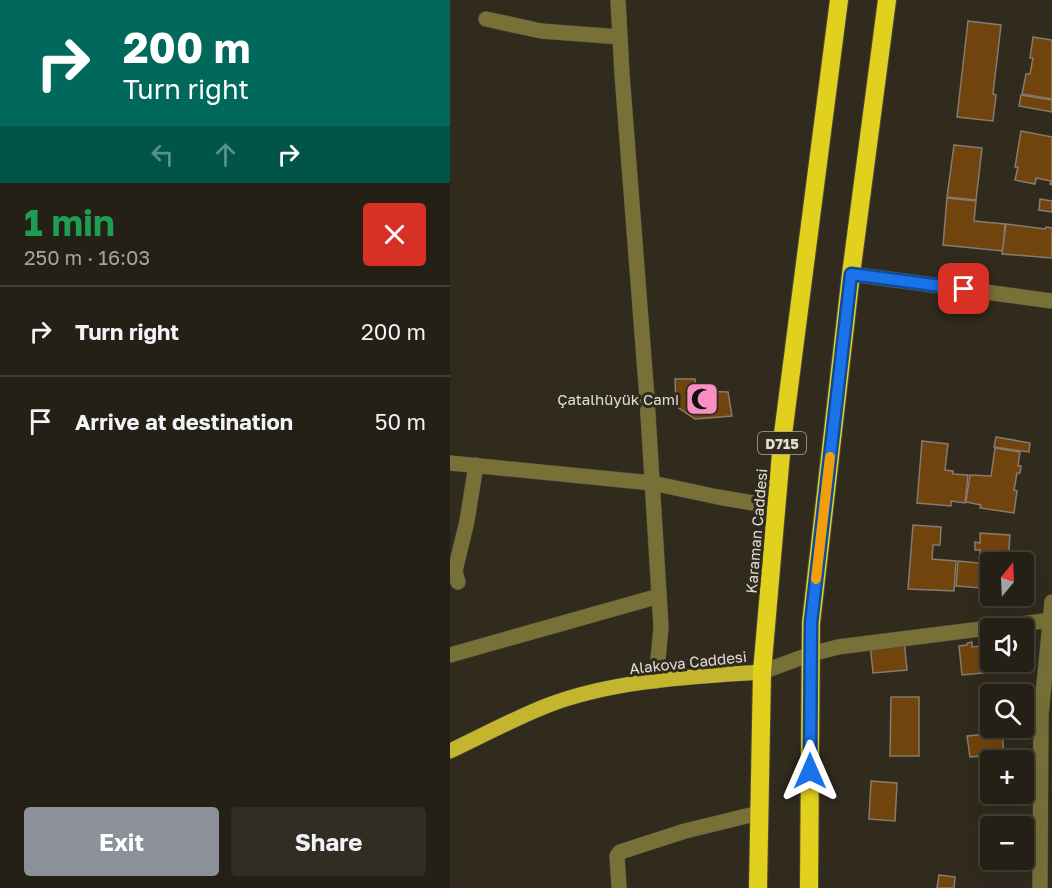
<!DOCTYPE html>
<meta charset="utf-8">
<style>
body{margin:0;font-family:"Golos Text",sans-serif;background:#312d23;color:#f1f3f6;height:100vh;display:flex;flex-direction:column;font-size:22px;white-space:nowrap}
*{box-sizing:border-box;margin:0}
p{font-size:20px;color:#a3a3a1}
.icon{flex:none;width:33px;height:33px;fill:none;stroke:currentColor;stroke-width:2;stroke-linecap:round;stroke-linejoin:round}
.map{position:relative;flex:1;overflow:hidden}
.details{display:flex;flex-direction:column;background:#252016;width:450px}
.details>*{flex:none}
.guide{background:#00695c;color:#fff;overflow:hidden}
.needle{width:39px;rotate:18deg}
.tools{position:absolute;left:530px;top:552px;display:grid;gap:12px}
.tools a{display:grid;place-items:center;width:54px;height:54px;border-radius:6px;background:#252016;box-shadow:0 6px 24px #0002,0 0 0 2px #423e35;font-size:30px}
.pin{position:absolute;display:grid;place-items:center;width:51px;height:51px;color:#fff;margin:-26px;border-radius:12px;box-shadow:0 3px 9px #0006}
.me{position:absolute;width:66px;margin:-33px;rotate:0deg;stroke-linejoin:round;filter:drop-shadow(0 0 4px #0008)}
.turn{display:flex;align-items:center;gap:21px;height:126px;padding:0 24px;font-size:27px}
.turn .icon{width:78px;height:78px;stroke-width:2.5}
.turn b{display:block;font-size:42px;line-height:51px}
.lanes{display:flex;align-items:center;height:57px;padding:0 24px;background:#0003;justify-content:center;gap:30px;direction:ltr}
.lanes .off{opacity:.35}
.round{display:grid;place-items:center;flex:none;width:63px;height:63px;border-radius:6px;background:#312d23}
.headline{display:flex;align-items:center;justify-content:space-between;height:102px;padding:0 24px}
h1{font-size:36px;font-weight:700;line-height:45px;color:#1e9e55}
.action{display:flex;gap:12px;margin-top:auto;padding:12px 24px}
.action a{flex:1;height:69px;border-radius:6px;background:#8c9099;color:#fff;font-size:24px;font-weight:700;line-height:69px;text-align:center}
.action a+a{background:#312d23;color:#f1f3f6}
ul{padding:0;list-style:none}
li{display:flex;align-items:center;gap:18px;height:90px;padding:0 24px;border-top:2px solid #423e35}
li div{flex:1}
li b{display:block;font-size:22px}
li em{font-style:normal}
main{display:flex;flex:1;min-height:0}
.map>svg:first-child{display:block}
.building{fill:#72440d;stroke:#877a6e;stroke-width:1.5}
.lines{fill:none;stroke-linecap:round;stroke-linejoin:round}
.minor-casing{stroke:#4d483b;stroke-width:16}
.major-casing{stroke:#4d483b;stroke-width:16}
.highway-casing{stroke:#4d483b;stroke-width:20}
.minor{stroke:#777138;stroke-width:15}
.major{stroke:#c3b52e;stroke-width:15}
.highway{stroke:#e1d01d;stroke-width:18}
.route-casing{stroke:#114b97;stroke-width:15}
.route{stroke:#1a73e8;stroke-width:10}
.slow{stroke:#f59e0b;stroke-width:10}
.labels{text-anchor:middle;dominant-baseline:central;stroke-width:6;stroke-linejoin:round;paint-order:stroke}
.shield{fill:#312b1e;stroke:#ada89f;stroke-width:1.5}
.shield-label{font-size:14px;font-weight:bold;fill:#e2ded6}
.poi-label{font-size:15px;fill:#e2ded6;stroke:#312b1e;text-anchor:end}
.street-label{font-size:15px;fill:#e2ded6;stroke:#312b1e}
</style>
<main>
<section class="details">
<div class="guide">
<div class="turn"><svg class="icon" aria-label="right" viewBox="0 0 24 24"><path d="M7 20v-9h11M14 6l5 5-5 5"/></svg><div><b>200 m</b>Turn right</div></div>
<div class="lanes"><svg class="icon off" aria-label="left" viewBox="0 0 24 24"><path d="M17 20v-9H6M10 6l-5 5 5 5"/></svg><svg class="icon off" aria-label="ahead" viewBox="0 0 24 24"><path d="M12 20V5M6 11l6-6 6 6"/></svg><svg class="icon" aria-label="right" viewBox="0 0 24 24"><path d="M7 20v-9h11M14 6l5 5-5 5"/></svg></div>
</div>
<div class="headline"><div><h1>1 min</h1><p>250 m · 16:03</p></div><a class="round" style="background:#d93025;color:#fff"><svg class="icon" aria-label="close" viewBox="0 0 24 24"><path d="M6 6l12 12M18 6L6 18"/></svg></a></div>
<ul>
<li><svg class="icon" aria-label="right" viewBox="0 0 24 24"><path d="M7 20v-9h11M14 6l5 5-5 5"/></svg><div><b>Turn right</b></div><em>200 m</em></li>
<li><svg class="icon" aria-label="arrive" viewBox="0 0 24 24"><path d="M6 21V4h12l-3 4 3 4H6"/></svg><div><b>Arrive at destination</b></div><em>50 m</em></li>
</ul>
<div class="action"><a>Exit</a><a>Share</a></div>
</section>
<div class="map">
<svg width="602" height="888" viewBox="0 0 602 888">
<rect width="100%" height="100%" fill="#312b1e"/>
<g class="building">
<path d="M 518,21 L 551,25 L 543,94 L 546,95 L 543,121 L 507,117 Z"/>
<path d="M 583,37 L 602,40 L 602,99 L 572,94 L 576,74 L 580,74 L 583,58 L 580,58 Z"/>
<path d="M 571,95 L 602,100 L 602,112 L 569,106 Z"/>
<path d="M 571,131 L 602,137 L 602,185 L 600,184 L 601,181 L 586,178 L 585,184 L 565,180 L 568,167 L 565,167 Z"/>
<path d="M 504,145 L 532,148 L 526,200 L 497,197 Z"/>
<path d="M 497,198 L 526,201 L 524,221 L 555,224 L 553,251 L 493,245 Z"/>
<path d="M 590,199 L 602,201 L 602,212 L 589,210 Z"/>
<path d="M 556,224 L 595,229 L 596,227 L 602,228 L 602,258 L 552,254 Z"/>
<path d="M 225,379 L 245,379 L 247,391 L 278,392 L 282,416 L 245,419 L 226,406 Z"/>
<path d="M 546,437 L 580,443 L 579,452 L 544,447 Z"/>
<path d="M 472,441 L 498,444 L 495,470 L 503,471 L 503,474 L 518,475 L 515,503 L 501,501 L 501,506 L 467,503 Z"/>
<path d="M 545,448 L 570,452 L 568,466 L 571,466 L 570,473 L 567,473 L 564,490 L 567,491 L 564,513 L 530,508 L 531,505 L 516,502 L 520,475 L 541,476 Z"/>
<path d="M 463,525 L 491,527 L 490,545 L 483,545 L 482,559 L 506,561 L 504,591 L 458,589 Z"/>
<path d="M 530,533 L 560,535 L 558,562 L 540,562 L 540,585 L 532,585 L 532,588 L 506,586 L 508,561 L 529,563 L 530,550 L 525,550 L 525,542 L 530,543 Z"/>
<path d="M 454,639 L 457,670 L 423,673 L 420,643 Z"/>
<path d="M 539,641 L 540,641 L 540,662 L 554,662 L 555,671 L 512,675 L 509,646 L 517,645 L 517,643 L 522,642 L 522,647 L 539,645 Z"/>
<path d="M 441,697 L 469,697 L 469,756 L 440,756 Z"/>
<path d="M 552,733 L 554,754 L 520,757 L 517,736 Z"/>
<path d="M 421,781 L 447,783 L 445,821 L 419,819 Z"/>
<path d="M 489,875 L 505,877 L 504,888 L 487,888 Z"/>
</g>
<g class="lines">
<g class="minor-casing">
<g id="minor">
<path d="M 168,0 L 172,74 L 197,398 L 211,627 L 206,681"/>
<path d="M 36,19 L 91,31 L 170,37"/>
<path d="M 401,274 L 602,301"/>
<path d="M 0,463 L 202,483 L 268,497 L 326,507"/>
<path d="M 8,582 L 5,571 L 17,521 L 26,465"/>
<path d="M 0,655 L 209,596"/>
<path d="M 312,672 L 361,654 L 388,647 L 602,620"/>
<path d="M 169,887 L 167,856 L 170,852 L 235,831 L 309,813"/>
<path d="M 590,888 L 591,715 L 602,602"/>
</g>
</g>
<g class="major-casing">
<path id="major" d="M 0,751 C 32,736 63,719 96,706 C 163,680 240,677 312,672"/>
</g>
<g class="highway-casing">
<g id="highway">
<path d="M 308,888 L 312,672 L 332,442 L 389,0"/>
<path d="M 359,888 L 361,623 L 401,274 L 437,0"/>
</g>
</g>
<use href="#minor" class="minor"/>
<use href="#major" class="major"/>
<use href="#highway" class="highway"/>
</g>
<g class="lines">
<g class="route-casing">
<path id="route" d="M 360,771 L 361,623 L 401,274 L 514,289"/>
</g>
<use href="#route" class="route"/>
<path class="slow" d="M 366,579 L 380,457"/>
</g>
<defs>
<g id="mosque-square" transform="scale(1.725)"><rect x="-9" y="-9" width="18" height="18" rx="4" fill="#fa8fc6" stroke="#312b1e"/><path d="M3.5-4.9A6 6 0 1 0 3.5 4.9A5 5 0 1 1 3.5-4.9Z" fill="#111"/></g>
</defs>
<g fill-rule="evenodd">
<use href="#mosque-square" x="252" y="399"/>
</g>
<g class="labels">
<rect class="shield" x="308" y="432" width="48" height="22" rx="4.5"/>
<g class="shield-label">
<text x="332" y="443">D715</text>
</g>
<g class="poi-label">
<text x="229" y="399">Çatalhüyük Cami</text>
</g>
<g class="street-label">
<text transform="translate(306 531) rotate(-85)">Karaman Caddesi</text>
<text transform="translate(238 662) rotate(-6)">Alakova Caddesi</text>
</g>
</g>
</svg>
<div class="tools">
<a><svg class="needle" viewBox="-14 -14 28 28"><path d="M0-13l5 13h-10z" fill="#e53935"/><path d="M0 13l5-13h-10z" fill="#a3a3a1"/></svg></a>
<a><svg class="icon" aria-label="sound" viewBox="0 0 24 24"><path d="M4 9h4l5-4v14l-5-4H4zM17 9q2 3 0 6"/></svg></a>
<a><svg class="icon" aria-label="search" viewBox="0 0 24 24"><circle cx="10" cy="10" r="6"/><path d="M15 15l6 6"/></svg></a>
<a>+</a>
<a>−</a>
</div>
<div class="pin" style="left:514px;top:289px;background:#d93025"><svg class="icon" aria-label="arrive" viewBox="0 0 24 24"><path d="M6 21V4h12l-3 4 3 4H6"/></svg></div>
<svg class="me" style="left:360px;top:771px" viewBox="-20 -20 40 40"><path d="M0-17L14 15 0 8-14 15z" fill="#1a73e8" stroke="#fff" stroke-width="4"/></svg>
</div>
</main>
